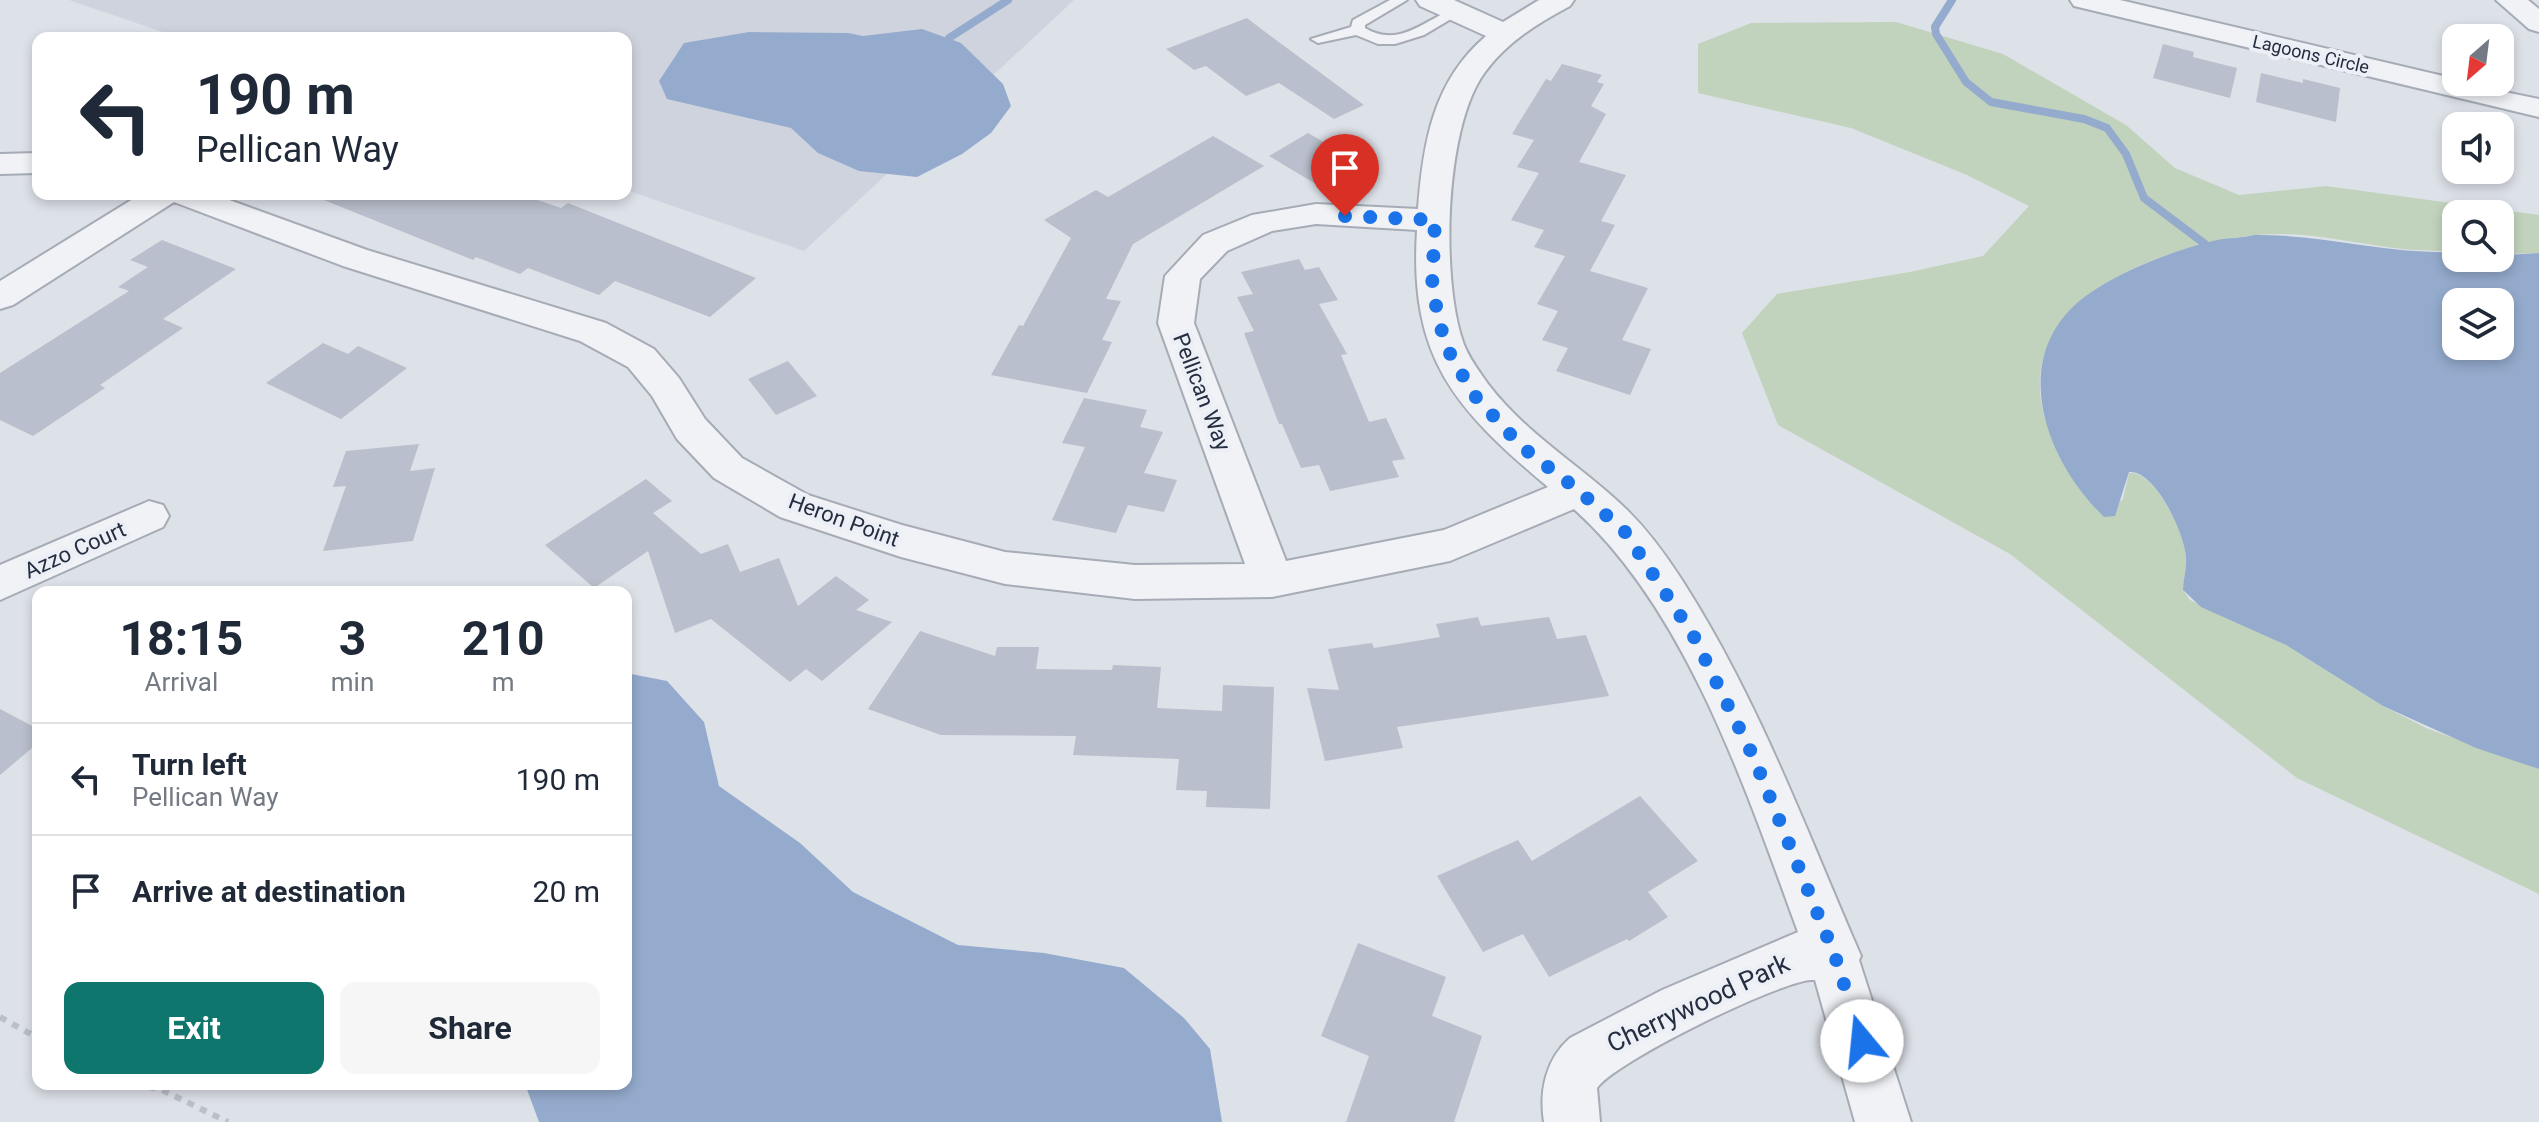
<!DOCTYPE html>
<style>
body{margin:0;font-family:Roboto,sans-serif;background:#f6f6f7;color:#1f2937;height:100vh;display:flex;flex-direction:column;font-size:30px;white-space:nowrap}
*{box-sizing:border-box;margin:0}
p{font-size:26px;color:#747a83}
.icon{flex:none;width:44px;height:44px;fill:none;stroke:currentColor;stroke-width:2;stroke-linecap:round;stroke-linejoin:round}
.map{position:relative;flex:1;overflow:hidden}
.sheet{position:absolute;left:32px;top:586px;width:600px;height:504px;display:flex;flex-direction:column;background:#fff;border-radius:16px;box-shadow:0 4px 12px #0003}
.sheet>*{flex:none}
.top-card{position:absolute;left:32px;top:32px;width:600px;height:168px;border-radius:16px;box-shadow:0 4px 12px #0003;background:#fff;color:#1f2937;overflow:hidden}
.needle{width:52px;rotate:208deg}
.tools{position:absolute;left:2442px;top:24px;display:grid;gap:16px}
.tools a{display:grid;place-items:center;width:72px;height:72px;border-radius:16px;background:#fff;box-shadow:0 4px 12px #0003;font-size:40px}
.pin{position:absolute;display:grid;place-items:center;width:68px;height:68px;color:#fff;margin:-82px -34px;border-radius:50% 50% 50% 0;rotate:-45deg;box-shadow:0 0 8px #0007}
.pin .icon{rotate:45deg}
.me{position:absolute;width:88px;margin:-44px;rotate:343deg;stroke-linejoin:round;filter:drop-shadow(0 0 6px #0008)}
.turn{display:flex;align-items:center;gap:28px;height:168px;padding:0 32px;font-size:36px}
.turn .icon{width:104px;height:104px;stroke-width:2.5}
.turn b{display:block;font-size:56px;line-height:68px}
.eta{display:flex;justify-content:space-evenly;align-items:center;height:136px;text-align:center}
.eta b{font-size:48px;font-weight:700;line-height:56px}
.action{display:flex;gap:16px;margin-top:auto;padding:16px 32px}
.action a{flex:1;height:92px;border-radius:16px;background:#0f766e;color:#fff;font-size:32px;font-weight:700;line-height:92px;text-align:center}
.action a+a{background:#f6f6f7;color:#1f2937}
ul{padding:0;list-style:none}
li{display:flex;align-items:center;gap:24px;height:112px;padding:0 32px;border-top:2px solid #e0e1e3}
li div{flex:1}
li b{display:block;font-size:30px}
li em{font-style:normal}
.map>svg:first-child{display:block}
.built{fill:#ced3de}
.green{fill:#c1d3bd}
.water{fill:#94abcd;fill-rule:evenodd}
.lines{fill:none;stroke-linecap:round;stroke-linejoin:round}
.stream{stroke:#94abcd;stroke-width:8}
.building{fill:#b9bfcc}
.lane-casing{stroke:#a6abb6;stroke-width:4}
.street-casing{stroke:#a6abb6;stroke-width:4}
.path{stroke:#bbbfc7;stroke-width:6;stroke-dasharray:7 7;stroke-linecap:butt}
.lane{fill:#f0f2f6;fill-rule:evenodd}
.street{fill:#f0f2f6;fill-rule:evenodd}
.route{stroke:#1a73e8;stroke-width:14;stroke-dasharray:0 25.2}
.labels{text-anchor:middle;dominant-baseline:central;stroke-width:8;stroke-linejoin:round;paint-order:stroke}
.far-street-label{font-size:18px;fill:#252d40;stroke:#ecf0f6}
.street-label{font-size:22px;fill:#252d40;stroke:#ecf0f6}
.near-street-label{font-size:26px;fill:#252d40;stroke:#ecf0f6}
</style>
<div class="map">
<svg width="2539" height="1122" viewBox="0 0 2539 1122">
<rect width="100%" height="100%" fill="#dde1e8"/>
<path class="built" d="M 69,0 L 1074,0 L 804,251 L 626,190 L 626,38 L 180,38 Z"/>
<path class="green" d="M 1896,22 L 2003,54 L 2126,125 L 2175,168 L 2239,195 L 2326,186 L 2539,215 L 2539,253 L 2500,254 L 2500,214 L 2456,214 L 2456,252 C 2438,250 2420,251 2402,249 C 2355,244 2304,230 2257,235 C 2146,246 1984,315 2059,452 C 2071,475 2085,498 2104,517 L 2123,499 L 2129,473 C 2156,470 2185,535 2186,558 C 2187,569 2183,579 2183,590 L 2190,600 L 2286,645 L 2383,706 L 2426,728 L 2539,769 L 2539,894 L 2297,778 L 2010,554 L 1778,425 L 1742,333 L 1777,294 L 1910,272 L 1983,256 L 2029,206 L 1967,175 L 1851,128 L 1698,93 L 1698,44 L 1751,23 Z"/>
<g class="water">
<path d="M 922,29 L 961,43 L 1003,84 L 1011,106 L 991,133 L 962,154 L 917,177 L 859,171 L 818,153 L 791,128 L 667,99 L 659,81 L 684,43 L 749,32 L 848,33 L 863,36 Z"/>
<path d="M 2254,235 C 2320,234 2386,254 2452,252 L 2456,252 L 2456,258 L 2539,253 L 2539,769 L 2476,748 L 2383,706 L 2286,645 L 2201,607 L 2183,590 C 2183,579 2187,569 2186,558 C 2185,535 2156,470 2129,472 L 2115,516 L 2104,517 C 2041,456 2005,348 2093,291 C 2129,267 2176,250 2217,240 C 2229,238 2242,238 2254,235 ZM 2456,302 L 2500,302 L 2500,346 L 2456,346 Z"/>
<path d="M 626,673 L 667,681 L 704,722 L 719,786 L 800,843 L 853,892 L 958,945 L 1044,953 L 1124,968 L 1184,1018 L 1210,1049 L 1222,1122 L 539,1122 L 525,1084 L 626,1084 Z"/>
</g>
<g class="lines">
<g class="stream">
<path d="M 1952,0 L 1935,27 L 1936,34 L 1966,82 L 1991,102 L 2084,119 L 2107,128 L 2126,154 L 2144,198 L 2205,244"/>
<path d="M 949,38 L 1008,0"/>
</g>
</g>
<g class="building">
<path d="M 1247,18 L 1260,28 L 1364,105 L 1334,119 L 1279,83 L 1246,96 L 1206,66 L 1194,70 L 1166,49 Z"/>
<path d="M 2163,44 L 2194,52 L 2193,57 L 2237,68 L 2230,98 L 2153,78 Z"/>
<path d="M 1562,64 L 1602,75 L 1597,82 L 1604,84 L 1591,106 L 1606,114 L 1579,162 L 1626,175 L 1601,221 L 1615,225 L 1590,271 L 1648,288 L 1622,340 L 1651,349 L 1630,395 L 1556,371 L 1568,348 L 1542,340 L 1558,311 L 1537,304 L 1565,256 L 1534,247 L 1544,230 L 1511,220 L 1539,173 L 1517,167 L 1534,140 L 1512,134 L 1546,79 L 1551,81 Z"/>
<path d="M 2261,73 L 2303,83 L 2303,79 L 2340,88 L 2336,122 L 2256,102 Z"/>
<path d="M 1308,133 L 1358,162 L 1319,186 L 1269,156 Z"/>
<path d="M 1213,136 L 1264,166 L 1133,244 L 1106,299 L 1121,301 L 1102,340 L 1112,342 L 1087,393 L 991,375 L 1019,325 L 1023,326 L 1071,238 L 1044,220 L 1096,190 L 1108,197 Z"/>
<path d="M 309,194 L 520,194 L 561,208 L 568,203 L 756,278 L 710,317 L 615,281 L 599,295 L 528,268 L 520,274 L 476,257 L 473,260 Z"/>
<path d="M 162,240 L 236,269 L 163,319 L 183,328 L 100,385 L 105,388 L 33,436 L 0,420 L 0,373 L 129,291 L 118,287 L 148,267 L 130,260 Z"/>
<path d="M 1299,259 L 1305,270 L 1319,267 L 1338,300 L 1319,304 L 1347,354 L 1341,355 L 1369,422 L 1386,418 L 1405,459 L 1392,461 L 1399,477 L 1330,491 L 1319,465 L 1301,468 L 1282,424 L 1279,424 L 1244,333 L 1254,331 L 1237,297 L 1253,294 L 1241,272 Z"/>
<path d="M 323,343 L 348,354 L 358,346 L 407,368 L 341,419 L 266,383 Z"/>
<path d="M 788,361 L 817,396 L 776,415 L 748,379 Z"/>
<path d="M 1084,398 L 1147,410 L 1140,427 L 1163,432 L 1144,473 L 1177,480 L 1164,512 L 1128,505 L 1116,533 L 1052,520 L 1085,447 L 1062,443 Z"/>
<path d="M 419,444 L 410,471 L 435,468 L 413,541 L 323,551 L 346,486 L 333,487 L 346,451 Z"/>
<path d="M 646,479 L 672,501 L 653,513 L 701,554 L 728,544 L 740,572 L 779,558 L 798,606 L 836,576 L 869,600 L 856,610 L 892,622 L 822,681 L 806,669 L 790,682 L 711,619 L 675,633 L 648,551 L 594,588 L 545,545 Z"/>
<path d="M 1478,617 L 1481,626 L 1549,617 L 1557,639 L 1586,635 L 1609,696 L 1397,727 L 1403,748 L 1325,761 L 1307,688 L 1339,690 L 1328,649 L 1372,643 L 1374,648 L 1440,637 L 1436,624 Z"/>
<path d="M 920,631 L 995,656 L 997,647 L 1039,647 L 1036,669 L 1112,670 L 1113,665 L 1161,667 L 1157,708 L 1222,711 L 1223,685 L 1274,687 L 1270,809 L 1206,807 L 1207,791 L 1176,790 L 1179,759 L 1073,755 L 1076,736 L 941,735 L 868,709 Z"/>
<path d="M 0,709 L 38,729 L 38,743 L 0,775 Z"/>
<path d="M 1640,796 L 1698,861 L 1648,892 L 1668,917 L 1629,941 L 1627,939 L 1549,977 L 1523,934 L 1483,952 L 1437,876 L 1518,840 L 1532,861 Z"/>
<path d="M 1358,943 L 1446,977 L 1432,1016 L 1482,1036 L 1454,1122 L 1346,1122 L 1369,1056 L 1321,1036 Z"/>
</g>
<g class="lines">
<g class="lane-casing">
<path id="lane" d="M 1390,0 L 1407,0 L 1365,25 L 1365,28 C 1407,54 1442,0 1461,13 L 1424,35 L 1395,44 L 1378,44 L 1356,35 L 1318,43 L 1311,39 L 1351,27 L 1353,20 Z"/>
</g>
<g class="street-casing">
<g id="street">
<path d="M 1416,0 L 1454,0 L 1503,22 L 1539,0 L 1574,0 L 1570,6 C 1538,23 1507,42 1485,72 C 1444,127 1441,279 1463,342 C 1468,357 1479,371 1488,384 C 1522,429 1571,460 1613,497 C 1641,521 1662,549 1682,580 C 1758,698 1806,830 1861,956 L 1859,960 L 1911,1122 L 1855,1122 L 1815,980 L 1811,980 C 1778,982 1616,1061 1597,1088 L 1600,1122 L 1544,1122 C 1539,1091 1546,1059 1570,1038 L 1662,990 L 1798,932 C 1747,793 1687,610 1574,509 L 1450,561 L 1272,597 L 1135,599 L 1005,584 L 901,557 L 780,517 L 714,478 L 677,439 L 652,396 L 628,367 L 580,341 L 343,266 L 174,202 L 13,305 L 0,309 L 0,281 L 141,194 L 213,194 L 367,250 L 606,323 L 654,349 L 679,378 L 705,419 L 742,458 L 808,495 L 902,525 L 1005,552 L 1135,565 L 1245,564 L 1158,323 L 1165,276 L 1203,235 L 1252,215 L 1316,204 L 1418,209 C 1423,143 1433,81 1486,36 L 1420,6 ZM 1316,224 L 1417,230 C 1409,358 1454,408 1548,487 L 1444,530 L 1286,561 L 1194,323 L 1200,279 L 1227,251 L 1272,231 Z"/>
<path d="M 2070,0 L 2120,0 L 2456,79 L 2456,82 L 2539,99 L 2539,117 L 2074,6 Z"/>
<path d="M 2496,0 L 2528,0 L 2539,9 L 2539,32 L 2529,29 Z"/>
<path d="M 38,153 L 38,173 L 0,174 L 0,154 Z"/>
<path d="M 149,501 L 163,505 L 169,516 L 163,527 L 0,600 L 0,565 Z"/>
</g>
</g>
<g class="path">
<path d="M 0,1017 L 38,1038"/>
<path d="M 135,1084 L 162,1090 L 228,1122"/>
</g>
<use href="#lane" class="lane"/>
<use href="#street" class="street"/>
</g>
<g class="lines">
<path class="route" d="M 1345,216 L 1435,220 L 1432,288 L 1445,345 L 1474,395 L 1522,447 L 1578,490 L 1625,532 L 1693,635 L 1753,756 L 1835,956 L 1862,1041"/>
</g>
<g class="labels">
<g class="far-street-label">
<text transform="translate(2311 54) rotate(13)">Lagoons Circle</text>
</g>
<g class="street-label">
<text transform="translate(1202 392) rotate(69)">Pellican Way</text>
<text transform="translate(844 520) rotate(20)">Heron Point</text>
<text transform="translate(75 550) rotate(-24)">Azzo Court</text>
</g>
<g class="near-street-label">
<text transform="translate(1698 1003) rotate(-25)">Cherrywood Park</text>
</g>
</g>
</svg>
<div class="tools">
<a><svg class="needle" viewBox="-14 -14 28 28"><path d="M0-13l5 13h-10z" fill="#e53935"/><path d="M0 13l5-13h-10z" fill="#747a83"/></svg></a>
<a><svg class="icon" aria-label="sound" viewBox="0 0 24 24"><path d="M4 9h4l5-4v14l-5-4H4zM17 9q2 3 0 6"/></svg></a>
<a><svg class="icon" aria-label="search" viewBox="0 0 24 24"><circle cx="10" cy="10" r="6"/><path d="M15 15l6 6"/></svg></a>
<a><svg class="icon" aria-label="layers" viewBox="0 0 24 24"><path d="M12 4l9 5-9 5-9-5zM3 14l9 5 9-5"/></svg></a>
</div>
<div class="pin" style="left:1345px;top:216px;background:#d93025"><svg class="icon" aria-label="arrive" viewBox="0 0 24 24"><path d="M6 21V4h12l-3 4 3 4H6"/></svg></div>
<svg class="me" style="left:1862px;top:1041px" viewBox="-20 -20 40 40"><circle r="19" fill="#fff"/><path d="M0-13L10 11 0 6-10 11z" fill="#1a73e8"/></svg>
<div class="top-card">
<div class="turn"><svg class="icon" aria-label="left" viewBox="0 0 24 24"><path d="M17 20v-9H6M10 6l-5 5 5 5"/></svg><div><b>190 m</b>Pellican Way</div></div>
</div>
<section class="sheet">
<div class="eta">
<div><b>18:15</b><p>Arrival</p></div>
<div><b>3</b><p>min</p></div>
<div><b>210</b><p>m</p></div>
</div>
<ul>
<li><svg class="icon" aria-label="left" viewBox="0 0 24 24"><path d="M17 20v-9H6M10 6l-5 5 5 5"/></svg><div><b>Turn left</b><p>Pellican Way</p></div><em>190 m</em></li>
<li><svg class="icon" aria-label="arrive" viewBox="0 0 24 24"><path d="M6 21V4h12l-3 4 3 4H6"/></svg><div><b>Arrive at destination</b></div><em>20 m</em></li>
</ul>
<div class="action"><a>Exit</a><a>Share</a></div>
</section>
</div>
